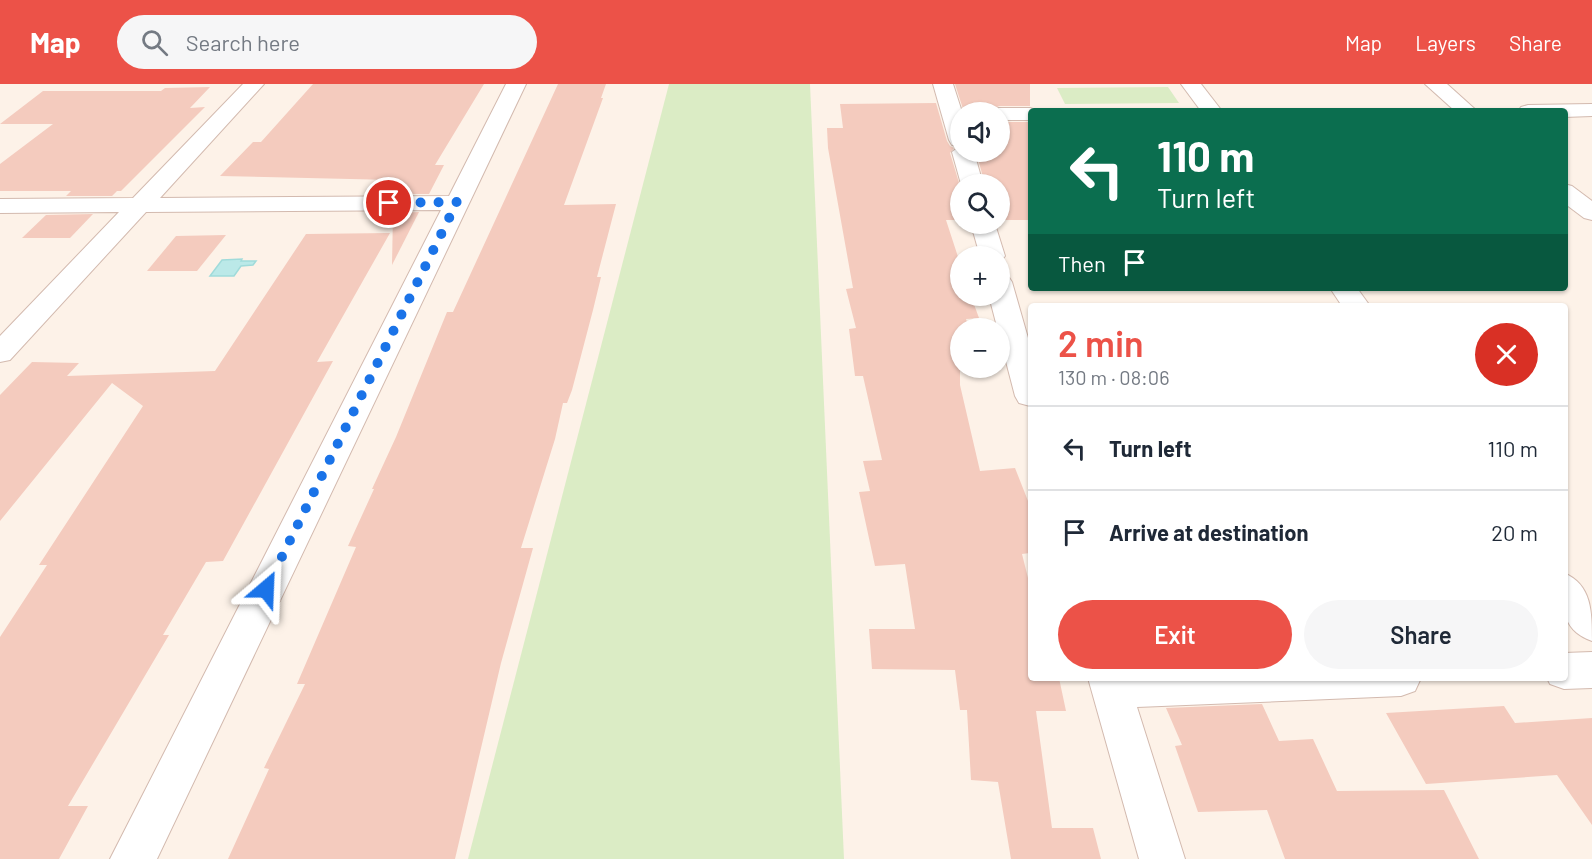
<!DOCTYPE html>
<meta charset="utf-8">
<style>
body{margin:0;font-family:Barlow,sans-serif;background:#f6f6f7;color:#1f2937;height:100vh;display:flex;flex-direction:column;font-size:22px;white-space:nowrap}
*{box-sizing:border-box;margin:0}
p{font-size:20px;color:#747a83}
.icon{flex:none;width:33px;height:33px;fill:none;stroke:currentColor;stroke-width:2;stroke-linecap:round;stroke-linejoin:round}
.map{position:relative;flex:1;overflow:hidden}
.sheet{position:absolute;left:1028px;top:219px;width:540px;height:378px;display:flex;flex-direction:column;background:#fff;border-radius:6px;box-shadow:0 2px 4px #0004}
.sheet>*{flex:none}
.top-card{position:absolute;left:1028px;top:24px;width:540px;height:183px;border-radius:6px;box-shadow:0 2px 4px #0004;background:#0b6e4f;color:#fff;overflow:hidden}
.fabs{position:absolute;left:950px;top:18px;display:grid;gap:12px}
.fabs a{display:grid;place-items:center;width:60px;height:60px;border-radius:50%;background:#fff;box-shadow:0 2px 4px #0004;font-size:30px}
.pin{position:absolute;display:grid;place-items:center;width:51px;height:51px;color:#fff;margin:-26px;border:3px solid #fff;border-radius:50%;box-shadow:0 2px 6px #0007}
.me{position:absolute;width:66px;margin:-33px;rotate:26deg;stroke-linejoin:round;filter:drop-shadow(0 0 4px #0008)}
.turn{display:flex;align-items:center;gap:21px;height:126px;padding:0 30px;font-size:27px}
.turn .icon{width:78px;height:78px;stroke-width:2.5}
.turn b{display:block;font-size:42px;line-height:51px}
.then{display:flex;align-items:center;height:57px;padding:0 30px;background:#0003;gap:12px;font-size:22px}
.round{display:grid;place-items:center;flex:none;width:63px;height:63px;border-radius:32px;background:#f6f6f7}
.summary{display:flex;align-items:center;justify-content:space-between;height:102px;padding:0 30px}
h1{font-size:36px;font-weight:600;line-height:45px;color:#ec5248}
.primary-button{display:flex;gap:12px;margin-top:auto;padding:12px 30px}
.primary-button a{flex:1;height:69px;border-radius:36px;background:#ec5248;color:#fff;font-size:24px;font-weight:600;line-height:69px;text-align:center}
.primary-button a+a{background:#f6f6f7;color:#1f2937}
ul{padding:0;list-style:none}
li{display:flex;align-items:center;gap:18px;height:84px;padding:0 30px;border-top:2px solid #e0e1e3}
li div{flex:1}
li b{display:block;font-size:22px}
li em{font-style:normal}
header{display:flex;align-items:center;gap:36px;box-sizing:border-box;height:84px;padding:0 30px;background:#ec5248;color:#fff}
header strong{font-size:28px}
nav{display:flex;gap:33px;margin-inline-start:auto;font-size:21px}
.search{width:420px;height:54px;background:#f6f6f7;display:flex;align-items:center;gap:15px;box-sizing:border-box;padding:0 21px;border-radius:33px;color:#747a83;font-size:22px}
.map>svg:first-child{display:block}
.green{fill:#dbecc5}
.water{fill:#bbe9e8;stroke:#a0dbda;stroke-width:1.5}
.building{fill:#f4cbbe}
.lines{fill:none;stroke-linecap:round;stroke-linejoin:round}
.minor-casing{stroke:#d3baaf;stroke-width:2}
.minor{fill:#fff;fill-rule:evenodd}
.route{stroke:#1a73e8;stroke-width:10;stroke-dasharray:0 18}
</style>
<header>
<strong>Map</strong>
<div class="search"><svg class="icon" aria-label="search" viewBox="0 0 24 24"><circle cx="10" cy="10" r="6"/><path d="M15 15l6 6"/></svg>Search here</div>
<nav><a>Map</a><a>Layers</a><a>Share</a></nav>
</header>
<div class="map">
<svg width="1592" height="775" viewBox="0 0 1592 775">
<rect width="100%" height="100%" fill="#fdf2e8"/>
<g class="green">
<path d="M 669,0 L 810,0 L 844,775 L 468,775 Z"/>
<path d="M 1168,3 L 1179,19 L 1065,20 L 1057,4 Z"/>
</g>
<path class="water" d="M 242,175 L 241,177 L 256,177 L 253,181 L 241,182 L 234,192 L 210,192 L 222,176 Z"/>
<g class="building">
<path d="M 313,0 L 484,0 L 435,81 L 444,81 L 429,110 L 393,110 L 393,96 L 220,92 L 253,58 L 261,58 Z"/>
<path d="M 558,0 L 606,0 L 601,14 L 603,14 L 564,121 L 616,120 L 597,193 L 601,193 L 593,226 L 572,306 L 567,319 L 563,319 L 555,355 L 521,464 L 533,464 L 501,579 L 455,775 L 228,775 L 269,685 L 264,684 L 305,600 L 297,600 L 356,463 L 348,462 L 374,405 L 372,405 L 396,353 L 447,228 L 453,228 Z"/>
<path d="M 955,0 L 1030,0 L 1030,22 L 999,22 L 988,28 L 964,28 Z"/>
<path d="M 210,3 L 190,24 L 205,23 L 121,107 L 117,107 L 112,112 L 66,112 L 71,107 L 0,107 L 0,80 L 53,40 L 0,40 L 43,7 L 161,7 L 165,4 Z"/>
<path d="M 936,19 L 947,57 L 950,62 L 954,64 L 950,69 L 960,102 L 960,136 L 946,136 L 960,179 L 960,212 L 971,212 L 979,234 L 966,235 L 969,244 L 960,244 L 960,301 L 980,387 L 1015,384 L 1030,422 L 1030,469 L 1022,470 L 1030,502 L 1030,594 L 1059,594 L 1066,627 L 1036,627 L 1052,744 L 1093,744 L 1101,775 L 1011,775 L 998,698 L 971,696 L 967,626 L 960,626 L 955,586 L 872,585 L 869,545 L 915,545 L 905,480 L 875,482 L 859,408 L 870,407 L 863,377 L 882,376 L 863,292 L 855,292 L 849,245 L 856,244 L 846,205 L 853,204 L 828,64 L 827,44 L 843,44 L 840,20 Z"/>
<path d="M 999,38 L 1030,38 L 1030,136 L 999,136 L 999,100 L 985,100 L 976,68 L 999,68 Z"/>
<path d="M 419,128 L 392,181 L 393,129 Z"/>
<path d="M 93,130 L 70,154 L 22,154 L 46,131 Z"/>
<path d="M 390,149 L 317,278 L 333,277 L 223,477 L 206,478 L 163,551 L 169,551 L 68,722 L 88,722 L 59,775 L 0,775 L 0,553 L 47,481 L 39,481 L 143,322 L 112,299 L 0,437 L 0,311 L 32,278 L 79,279 L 67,292 L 215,287 L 306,150 Z"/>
<path d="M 226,151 L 197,187 L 147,187 L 176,152 Z"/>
<path d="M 1262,620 L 1279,657 L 1313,655 L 1337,707 L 1444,706 L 1479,775 L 1285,775 L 1267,726 L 1198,728 L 1175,662 L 1182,661 L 1166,624 Z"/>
<path d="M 1504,622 L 1515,639 L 1592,634 L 1592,741 L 1557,691 L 1426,700 L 1386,629 Z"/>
</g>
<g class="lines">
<g class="minor-casing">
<g id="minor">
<path d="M 243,0 L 264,0 L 160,114 L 449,112 L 506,0 L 526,0 L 157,775 L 110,775 L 441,126 L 146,128 L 10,276 L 0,278 L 0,252 L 119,128 L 0,129 L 0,115 L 133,114 Z"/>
<path d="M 933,0 L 953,0 L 962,28 L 960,28 L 960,68 L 974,68 L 983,100 L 961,100 L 952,68 L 960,62 L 952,61 L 949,56 Z"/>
<path d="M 1181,0 L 1201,0 L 1222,27 L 1201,27 Z"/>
<path d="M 1425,0 L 1447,0 L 1477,27 L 1455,27 Z"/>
<path d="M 1592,20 L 1592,32 L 1564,33 L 1564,27 L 1518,27 L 1521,23 L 1528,21 Z"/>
<path d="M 999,24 L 1030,24 L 1038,27 L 1030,27 L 1030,36 L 999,36 L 999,28 L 990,28 Z"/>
<path d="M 1564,100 L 1572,102 L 1592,117 L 1592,136 L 1584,134 L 1564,119 Z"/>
<path d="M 971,140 L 995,140 L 1005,172 L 1001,177 L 999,178 L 999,172 L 980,172 Z"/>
<path d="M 999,190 L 1008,192 L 1012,198 L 1030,261 L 1030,322 L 1019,319 L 1015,312 L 989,212 L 999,212 Z"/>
<path d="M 1330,204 L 1357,204 L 1370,222 L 1342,222 Z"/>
<path d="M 1564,489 C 1592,501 1592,528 1592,557 C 1558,545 1564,519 1564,489 Z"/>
<path d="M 1592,568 L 1592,604 L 1564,605 L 1550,600 L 1547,594 L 1564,594 L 1564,569 Z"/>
<path d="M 1088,594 L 1421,594 L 1415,607 L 1401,612 L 1137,623 L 1185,775 L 1139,775 Z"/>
</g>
</g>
<use href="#minor" class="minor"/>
</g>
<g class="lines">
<path class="route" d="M 266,505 L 457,118 L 389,119"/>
</g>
</svg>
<div class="fabs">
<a><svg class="icon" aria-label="sound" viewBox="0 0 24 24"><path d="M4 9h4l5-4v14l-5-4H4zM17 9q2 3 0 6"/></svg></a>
<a><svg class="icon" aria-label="search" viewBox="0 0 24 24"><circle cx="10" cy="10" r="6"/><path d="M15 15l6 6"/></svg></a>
<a>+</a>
<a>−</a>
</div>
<div class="pin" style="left:389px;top:119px;background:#d93025"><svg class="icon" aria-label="arrive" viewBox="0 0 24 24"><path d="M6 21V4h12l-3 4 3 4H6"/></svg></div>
<svg class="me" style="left:266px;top:505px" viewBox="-20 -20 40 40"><path d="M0-17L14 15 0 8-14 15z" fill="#1a73e8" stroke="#fff" stroke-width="4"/></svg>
<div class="top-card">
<div class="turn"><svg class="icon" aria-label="left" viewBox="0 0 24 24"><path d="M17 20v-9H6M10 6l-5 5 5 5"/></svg><div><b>110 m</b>Turn left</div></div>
<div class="then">Then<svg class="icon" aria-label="arrive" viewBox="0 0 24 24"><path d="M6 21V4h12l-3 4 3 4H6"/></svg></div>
</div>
<section class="sheet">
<div class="summary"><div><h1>2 min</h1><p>130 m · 08:06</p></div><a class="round" style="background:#d93025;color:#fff"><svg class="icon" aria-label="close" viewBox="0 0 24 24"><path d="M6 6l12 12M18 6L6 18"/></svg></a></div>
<ul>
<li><svg class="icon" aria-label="left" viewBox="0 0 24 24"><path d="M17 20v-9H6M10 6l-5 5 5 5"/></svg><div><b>Turn left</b></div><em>110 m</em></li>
<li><svg class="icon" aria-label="arrive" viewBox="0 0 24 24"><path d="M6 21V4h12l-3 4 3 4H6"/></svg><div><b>Arrive at destination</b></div><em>20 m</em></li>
</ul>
<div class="primary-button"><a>Exit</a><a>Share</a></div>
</section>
</div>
